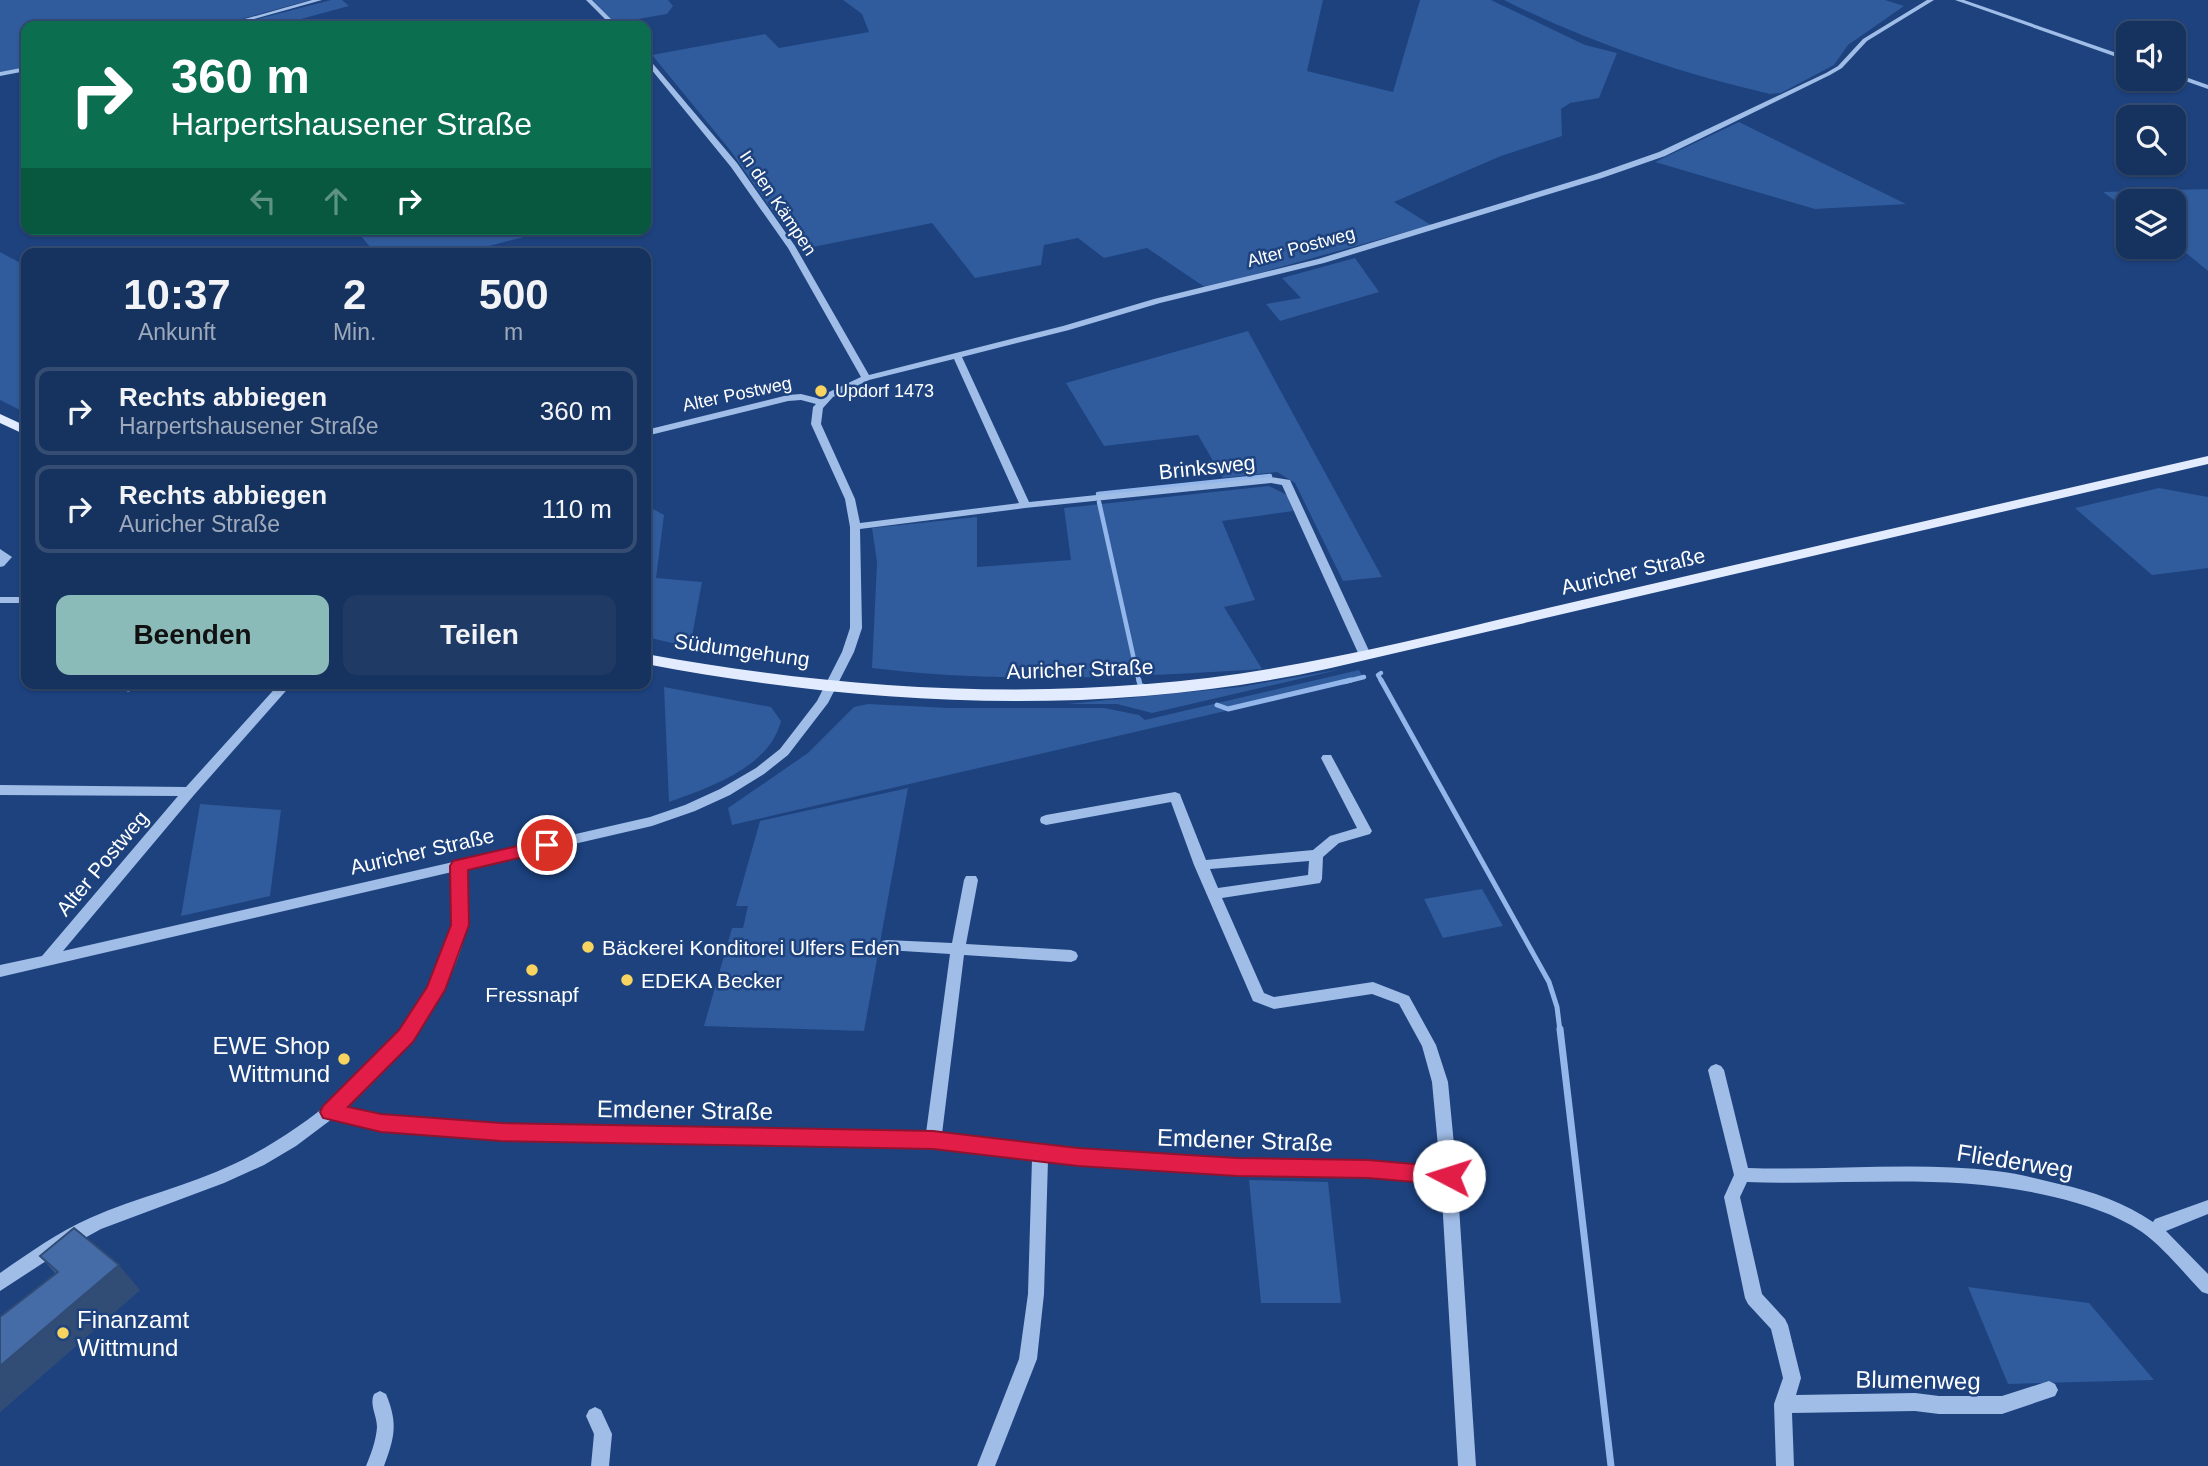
<!DOCTYPE html>
<html lang="de">
<meta charset="utf-8">
<style>
body{margin:0;font-family:Helvetica,sans-serif;background:#1f3a64;color:#f1f3f6;height:100vh;display:flex;flex-direction:column;font-size:26px;white-space:nowrap}
*{box-sizing:border-box;margin:0}
p{font-size:23px;color:#9eaabc}
.icon{flex:none;width:38px;height:38px;fill:none;stroke:currentColor;stroke-width:2;stroke-linecap:round;stroke-linejoin:round}
.map{position:relative;flex:1;overflow:hidden}
.details{position:absolute;left:21px;top:248px;width:630px;height:441px;display:flex;flex-direction:column;background:#16325e;border-radius:14px;box-shadow:0 2px 5px #0004,0 0 0 2px #354d73}
.details>*{flex:none}
.top-card{position:absolute;left:21px;top:21px;width:630px;height:214px;border-radius:14px;box-shadow:0 2px 5px #0004,0 0 0 2px #354d73;background:#0b6e4f;color:#fff;overflow:hidden}
.tools{position:absolute;left:2116px;top:21px;display:grid;gap:14px}
.tools a{display:grid;place-items:center;width:70px;height:70px;border-radius:14px;background:#16325e;box-shadow:0 2px 5px #0004,0 0 0 2px #354d73;font-size:35px}
.pin{position:absolute;display:grid;place-items:center;width:60px;height:60px;color:#fff;margin:-30px;border:4px solid #fff;border-radius:50%;box-shadow:0 2px 7px #0007}
.me{position:absolute;width:77px;margin:-38px;rotate:275deg;stroke-linejoin:round;filter:drop-shadow(0 0 5px #0008)}
.turn{display:flex;align-items:center;gap:24px;height:147px;padding:0 35px;font-size:32px}
.turn .icon{width:91px;height:91px;stroke-width:2.5}
.turn b{display:block;font-size:49px;line-height:60px}
.lanes{display:flex;align-items:center;height:66px;padding:0 35px;background:#0003;justify-content:center;gap:35px;direction:ltr}
.lanes .off{opacity:.35}
.eta{display:flex;justify-content:space-evenly;align-items:center;height:119px;text-align:center}
.eta b{font-size:42px;font-weight:700;line-height:49px}
.primary-button{display:flex;gap:14px;margin-top:auto;padding:14px 35px}
.primary-button a{flex:1;height:80px;border-radius:14px;background:#8bbbb9;color:#111;font-size:28px;font-weight:700;line-height:80px;text-align:center}
.primary-button a+a{background:#1f3a64;color:#f1f3f6}
ul{padding:0;list-style:none}
li{display:flex;align-items:center;gap:21px;height:88px;margin:0 14px 10px;padding:0 21px;border:4px solid #354d73;border-radius:14px}
li div{flex:1}
li b{display:block;font-size:26px}
li em{font-style:normal}
.map>svg:first-child{display:block}
.green{fill:#305b9c}
.lines{fill:none;stroke-linecap:round;stroke-linejoin:round}
.stream-far2{stroke:#93b7ea;stroke-width:4.5}
.stream-far1{stroke:#93b7ea;stroke-width:5}
.stream{stroke:#93b7ea;stroke-width:7}
.minor{fill:#a0bde8;fill-rule:evenodd}
.major{fill:#e2ecfe;fill-rule:evenodd}
.wall{fill:#3c5d90}
.shaded-wall{fill:#314c75}
.building{fill:#466ca7;stroke:#314c75;stroke-width:2}
.route{fill:#e11d48;stroke:#92132f;stroke-width:2}
.poi-dot{fill:#f7d35f;stroke:#1d427e;stroke-width:2.5}
.labels{text-anchor:middle;dominant-baseline:central;stroke-width:5;stroke-linejoin:round;paint-order:stroke}
.far-street-label{font-size:18px;fill:#fff;stroke:#1d427e}
.far-poi-label{font-size:18px;fill:#fff;stroke:#1d427e;text-anchor:start}
.street-label{font-size:21px;fill:#fff;stroke:#1d427e}
.poi-label{font-size:21px;fill:#fff;stroke:#1d427e;text-anchor:start}
.near-poi-label{font-size:24px;fill:#fff;stroke:#1d427e;text-anchor:end}
.near-street-label{font-size:24px;fill:#fff;stroke:#1d427e}
</style>
<div class="map">
<svg width="2208" height="1466" viewBox="0 0 2208 1466">
<rect width="100%" height="100%" fill="#1d427e"/>
<g class="green">
<path d="M 0,0 L 310,0 L 216,26 L 26,26 L 26,67 L 0,72 Z"/>
<path d="M 331,0 L 342,0 L 349,6 L 275,26 L 231,26 Z"/>
<path d="M 593,0 L 668,0 L 673,6 L 667,14 L 615,23 Z"/>
<path d="M 843,0 L 1323,0 L 1307,71 L 1393,92 L 1420,0 L 1491,0 L 1585,45 L 1617,53 L 1599,98 L 1570,103 L 1561,109 L 1562,136 L 1501,156 L 1394,202 L 1431,225 L 1206,288 L 1147,248 L 1104,258 L 1078,238 L 1044,245 L 1041,265 L 975,278 L 932,223 L 803,249 L 788,233 L 730,150 L 652,55 L 765,34 L 779,48 L 869,32 L 862,14 Z"/>
<path d="M 1504,0 L 1885,0 L 1904,6 L 1848,45 L 1834,65 L 1781,93 L 1770,94 C 1679,73 1588,42 1504,0 Z"/>
<path d="M 1739,122 L 1906,204 L 1815,209 L 1655,162 Z"/>
<path d="M 2208,189 L 2208,271 L 2174,243 L 2174,201 L 2128,201 L 2128,210 L 2103,192 Z"/>
<path d="M 355,229 L 550,229 L 551,230 L 458,254 L 376,254 Z"/>
<path d="M 0,252 L 26,266 L 26,413 L 0,400 Z"/>
<path d="M 1355,258 L 1379,292 L 1280,321 L 1266,304 L 1301,298 L 1282,278 Z"/>
<path d="M 1248,331 L 1382,577 L 1343,581 L 1295,483 L 1277,472 L 1223,478 L 1198,435 L 1104,446 L 1066,383 Z"/>
<path d="M 1269,486 L 1287,495 L 1293,511 L 1222,521 L 1255,600 L 1224,607 L 1262,669 C 1133,677 1001,684 872,668 L 877,562 L 872,528 L 977,517 L 977,567 L 1071,560 L 1064,508 Z"/>
<path d="M 2159,488 L 2208,497 L 2208,568 L 2152,575 L 2075,508 Z"/>
<path d="M 646,505 L 664,515 L 656,578 L 702,582 L 692,636 L 694,648 L 646,637 Z"/>
<path d="M 1342,669 L 1152,713 L 1117,704 L 1067,704 L 1240,687 Z"/>
<path d="M 1359,670 L 1364,679 L 732,825 L 728,808 L 808,753 L 854,707 L 868,704 L 949,708 L 1104,708 L 1139,715 L 1145,720 Z"/>
<path d="M 664,687 L 771,707 L 781,721 C 769,768 710,787 669,802 Z"/>
<path d="M 908,788 L 864,1031 L 704,1026 L 732,928 L 743,928 L 748,906 L 736,906 L 760,821 Z"/>
<path d="M 200,804 L 281,810 L 270,896 L 181,916 Z"/>
<path d="M 1482,889 L 1503,926 L 1443,938 L 1424,899 Z"/>
<path d="M 1249,1180 L 1328,1182 L 1341,1303 L 1261,1303 Z"/>
<path d="M 1968,1287 L 2089,1303 L 2154,1380 L 2008,1384 Z"/>
</g>
<g class="lines">
<g class="stream-far2">
<path d="M 1098,494 L 1270,476"/>
<path d="M 1099,502 L 1139,682"/>
<path d="M 1381,673 L 1378,675 L 1382,682"/>
<path d="M 1344,682 L 1364,677"/>
</g>
<g class="stream-far1">
<path d="M 1139,680 L 1140,685 L 1145,687"/>
<path d="M 1381,680 L 1549,982 L 1557,1007 L 1560,1031"/>
<path d="M 128,689 L 144,684"/>
<path d="M 1217,705 L 1228,709 L 1351,680"/>
</g>
<path class="stream" d="M 1560,1029 L 1611,1466"/>
<g class="minor">
<path d="M 312,0 L 322,0 L 229,26 L 220,26 Z"/>
<path d="M 586,0 L 592,0 L 618,26 L 612,26 Z"/>
<path d="M 1927,0 L 1934,0 L 1867,41 L 1842,68 L 1830,75 L 1665,156 L 1602,178 L 1324,263 L 1160,303 L 1069,330 L 962,357 L 1029,502 L 1271,477 L 1290,480 L 1371,655 L 1369,658 L 1365,659 L 1359,655 L 1282,485 L 1271,483 L 1025,508 L 860,529 L 862,628 L 854,652 L 828,703 L 788,755 L 764,774 L 730,795 L 695,811 L 652,826 L 466,869 C 466,885 470,901 468,917 C 460,988 397,1064 345,1109 L 381,1116 L 501,1125 L 926,1133 L 950,954 L 887,950 L 882,949 L 880,945 L 882,941 L 887,940 L 952,943 L 964,880 L 966,876 L 976,876 L 978,880 L 966,944 L 1071,950 L 1076,952 L 1078,956 L 1076,960 L 1071,962 L 964,955 L 942,1134 L 1078,1150 L 1237,1160 L 1368,1162 L 1440,1168 L 1432,1082 L 1422,1046 L 1399,1004 L 1372,994 L 1274,1009 L 1253,1001 L 1194,865 L 1171,802 L 1046,825 L 1041,823 L 1040,820 L 1041,817 L 1046,815 L 1175,792 L 1180,794 L 1181,797 L 1206,860 L 1313,850 L 1330,836 L 1357,828 L 1321,758 L 1323,755 L 1331,755 L 1372,831 L 1370,834 L 1339,843 L 1323,857 L 1322,879 L 1320,883 L 1222,898 L 1264,993 L 1274,997 L 1373,982 L 1409,996 L 1436,1045 L 1448,1082 L 1457,1176 L 1476,1466 L 1458,1466 L 1441,1182 C 1310,1171 1179,1176 1048,1160 L 1044,1294 L 1037,1359 L 995,1466 L 977,1466 L 1019,1359 L 1028,1294 L 1032,1159 L 933,1147 L 501,1139 L 381,1130 L 332,1119 L 296,1146 L 264,1165 L 224,1183 L 101,1229 L 63,1250 L 0,1291 L 0,1273 C 29,1253 58,1232 90,1218 C 137,1197 188,1186 234,1164 C 323,1122 439,1022 454,920 C 456,904 453,888 452,872 L 0,977 L 0,965 L 42,956 L 178,796 L 0,795 L 0,785 L 186,787 L 279,684 L 292,684 L 194,795 L 63,951 L 650,817 L 685,805 L 720,789 L 756,768 L 780,749 L 817,701 L 842,652 L 850,628 L 850,527 L 845,499 L 811,424 L 813,407 L 816,404 L 801,400 L 788,401 L 646,436 L 646,430 L 788,395 L 801,394 L 821,399 L 827,393 L 861,377 L 788,248 L 731,167 L 646,63 L 646,57 L 648,58 L 737,163 L 795,246 L 869,375 L 1063,326 L 1154,299 L 1318,259 L 1596,174 L 1659,152 L 1826,73 L 1838,66 L 1863,39 ZM 954,359 L 1019,503 L 860,523 L 855,499 L 821,424 L 823,408 L 833,397 L 869,380 ZM 1309,861 L 1308,875 L 1218,888 L 1210,869 Z"/>
<path d="M 1955,0 L 1964,0 L 2128,57 L 2128,61 Z"/>
<path d="M 26,67 L 26,71 L 0,76 L 0,72 Z"/>
<path d="M 2174,73 L 2208,85 L 2208,89 L 2174,77 Z"/>
<path d="M 0,549 L 12,557 L 4,566 L 0,567 Z"/>
<rect x="0" y="597" width="26" height="6"/>
<path d="M 1716,1064 L 1721,1066 L 1724,1070 L 1748,1168 C 1831,1171 1914,1161 1996,1171 C 2017,1173 2038,1179 2059,1184 C 2092,1191 2125,1203 2153,1222 L 2155,1219 L 2208,1200 L 2208,1214 L 2166,1231 L 2208,1274 L 2208,1294 L 2202,1292 C 2183,1272 2164,1248 2142,1232 C 2115,1214 2084,1204 2054,1197 C 1952,1172 1850,1186 1747,1182 L 1740,1197 L 1762,1294 L 1785,1319 L 1788,1325 L 1801,1378 L 1796,1395 L 1915,1393 L 1939,1396 L 2002,1396 L 2049,1381 L 2055,1384 L 2058,1390 L 2055,1396 L 2002,1414 L 1939,1414 L 1915,1411 L 1792,1413 L 1794,1466 L 1776,1466 L 1774,1404 L 1783,1378 L 1771,1329 L 1748,1304 L 1745,1298 L 1724,1197 L 1734,1175 L 1708,1070 L 1711,1066 Z"/>
<path d="M 380,1391 L 386,1394 C 398,1423 395,1437 384,1466 L 366,1466 C 371,1454 376,1441 377,1427 C 377,1416 369,1404 374,1394 Z"/>
<path d="M 595,1407 L 601,1410 L 612,1434 L 609,1466 L 591,1466 L 594,1434 L 586,1416 L 589,1410 Z"/>
</g>
<g class="major">
<path d="M 0,414 L 26,426 L 26,435 L 0,423 Z"/>
<path d="M 2208,456 L 2208,464 L 1331,668 C 1106,718 871,707 646,664 L 646,654 C 812,684 978,698 1147,684 C 1293,673 1435,634 1578,601 C 1788,553 1998,504 2208,456 Z"/>
</g>
</g>
<path class="wall" d="M 40,1256 L 140,1290 L 0,1412 L 0,1317 L 56,1274 Z"/>
<path class="shaded-wall" d="M 119,1265 L 140,1290 L 0,1412 L 0,1366 Z"/>
<path class="building" d="M 74,1228 L 119,1265 L 0,1366 L 0,1317 L 58,1272 L 40,1256 Z"/>
<path class="route" d="M 547,839 L 553,841 L 556,845 L 553,850 L 468,870 L 469,925 L 445,990 L 413,1042 L 348,1107 L 381,1114 L 501,1123 L 933,1131 L 1078,1148 L 1237,1158 L 1368,1160 L 1449,1167 L 1457,1169 L 1460,1176 L 1457,1183 L 1449,1185 L 1368,1178 L 1237,1176 L 1078,1166 L 933,1149 L 501,1141 L 381,1132 L 323,1118 L 320,1112 L 323,1106 L 399,1030 L 427,987 L 451,925 L 450,866 L 453,861 Z"/>
<g class="poi-dot">
<circle cx="821" cy="391" r="7"/>
<circle cx="588" cy="947" r="7"/>
<circle cx="532" cy="970" r="7"/>
<circle cx="627" cy="980" r="7"/>
<circle cx="344" cy="1059" r="7"/>
<circle cx="63" cy="1333" r="7"/>
</g>
<g class="labels">
<g class="far-street-label">
<text transform="translate(778 203) rotate(56)">In den Kämpen</text>
<text transform="translate(1301 247) rotate(-15)">Alter Postweg</text>
<text transform="translate(737 394) rotate(-12)">Alter Postweg</text>
</g>
<g class="far-poi-label">
<text x="835" y="391">Updorf 1473</text>
</g>
<g class="street-label">
<text transform="translate(1207 467) rotate(-6)">Brinksweg</text>
<text transform="translate(1633 571) rotate(-13)">Auricher Straße</text>
<text transform="translate(742 650) rotate(8)">Südumgehung</text>
<text transform="translate(1080 669) rotate(-2)">Auricher Straße</text>
<text transform="translate(422 851) rotate(-13)">Auricher Straße</text>
<text transform="translate(102 863) rotate(-50)">Alter Postweg</text>
</g>
<g class="poi-label">
<text x="602" y="947">Bäckerei Konditorei Ulfers Eden</text>
<text x="641" y="980">EDEKA Becker</text>
<text x="532" y="994" text-anchor="middle">Fressnapf</text>
</g>
<g class="near-poi-label">
<text x="330" y="1045">EWE Shop<tspan x="330" dy="28">Wittmund</tspan></text>
<text x="77" y="1319" text-anchor="start">Finanzamt<tspan x="77" dy="28">Wittmund</tspan></text>
</g>
<g class="near-street-label">
<text transform="translate(685 1110) rotate(1)">Emdener Straße</text>
<text transform="translate(1245 1140) rotate(2)">Emdener Straße</text>
<text transform="translate(2015 1161) rotate(9)">Fliederweg</text>
<text transform="translate(1918 1380) rotate(1)">Blumenweg</text>
</g>
</g>
</svg>
<div class="tools">
<a><svg class="icon" aria-label="sound" viewBox="0 0 24 24"><path d="M4 9h4l5-4v14l-5-4H4zM17 9q2 3 0 6"/></svg></a>
<a><svg class="icon" aria-label="search" viewBox="0 0 24 24"><circle cx="10" cy="10" r="6"/><path d="M15 15l6 6"/></svg></a>
<a><svg class="icon" aria-label="layers" viewBox="0 0 24 24"><path d="M12 4l9 5-9 5-9-5zM3 14l9 5 9-5"/></svg></a>
</div>
<div class="pin" style="left:547px;top:845px;background:#d93025"><svg class="icon" aria-label="arrive" viewBox="0 0 24 24"><path d="M6 21V4h12l-3 4 3 4H6"/></svg></div>
<svg class="me" style="left:1449px;top:1176px" viewBox="-20 -20 40 40"><circle r="19" fill="#fff"/><path d="M0-13L10 11 0 6-10 11z" fill="#e11d48"/></svg>
<div class="top-card">
<div class="turn"><svg class="icon" aria-label="right" viewBox="0 0 24 24"><path d="M7 20v-9h11M14 6l5 5-5 5"/></svg><div><b>360 m</b>Harpertshausener Straße</div></div>
<div class="lanes"><svg class="icon off" aria-label="left" viewBox="0 0 24 24"><path d="M17 20v-9H6M10 6l-5 5 5 5"/></svg><svg class="icon off" aria-label="ahead" viewBox="0 0 24 24"><path d="M12 20V5M6 11l6-6 6 6"/></svg><svg class="icon" aria-label="right" viewBox="0 0 24 24"><path d="M7 20v-9h11M14 6l5 5-5 5"/></svg></div>
</div>
<section class="details">
<div class="eta">
<div><b>10:37</b><p>Ankunft</p></div>
<div><b>2</b><p>Min.</p></div>
<div><b>500</b><p>m</p></div>
</div>
<ul>
<li><svg class="icon" aria-label="right" viewBox="0 0 24 24"><path d="M7 20v-9h11M14 6l5 5-5 5"/></svg><div><b>Rechts abbiegen</b><p>Harpertshausener Straße</p></div><em>360 m</em></li>
<li><svg class="icon" aria-label="right" viewBox="0 0 24 24"><path d="M7 20v-9h11M14 6l5 5-5 5"/></svg><div><b>Rechts abbiegen</b><p>Auricher Straße</p></div><em>110 m</em></li>
</ul>
<div class="primary-button"><a>Beenden</a><a>Teilen</a></div>
</section>
</div>
